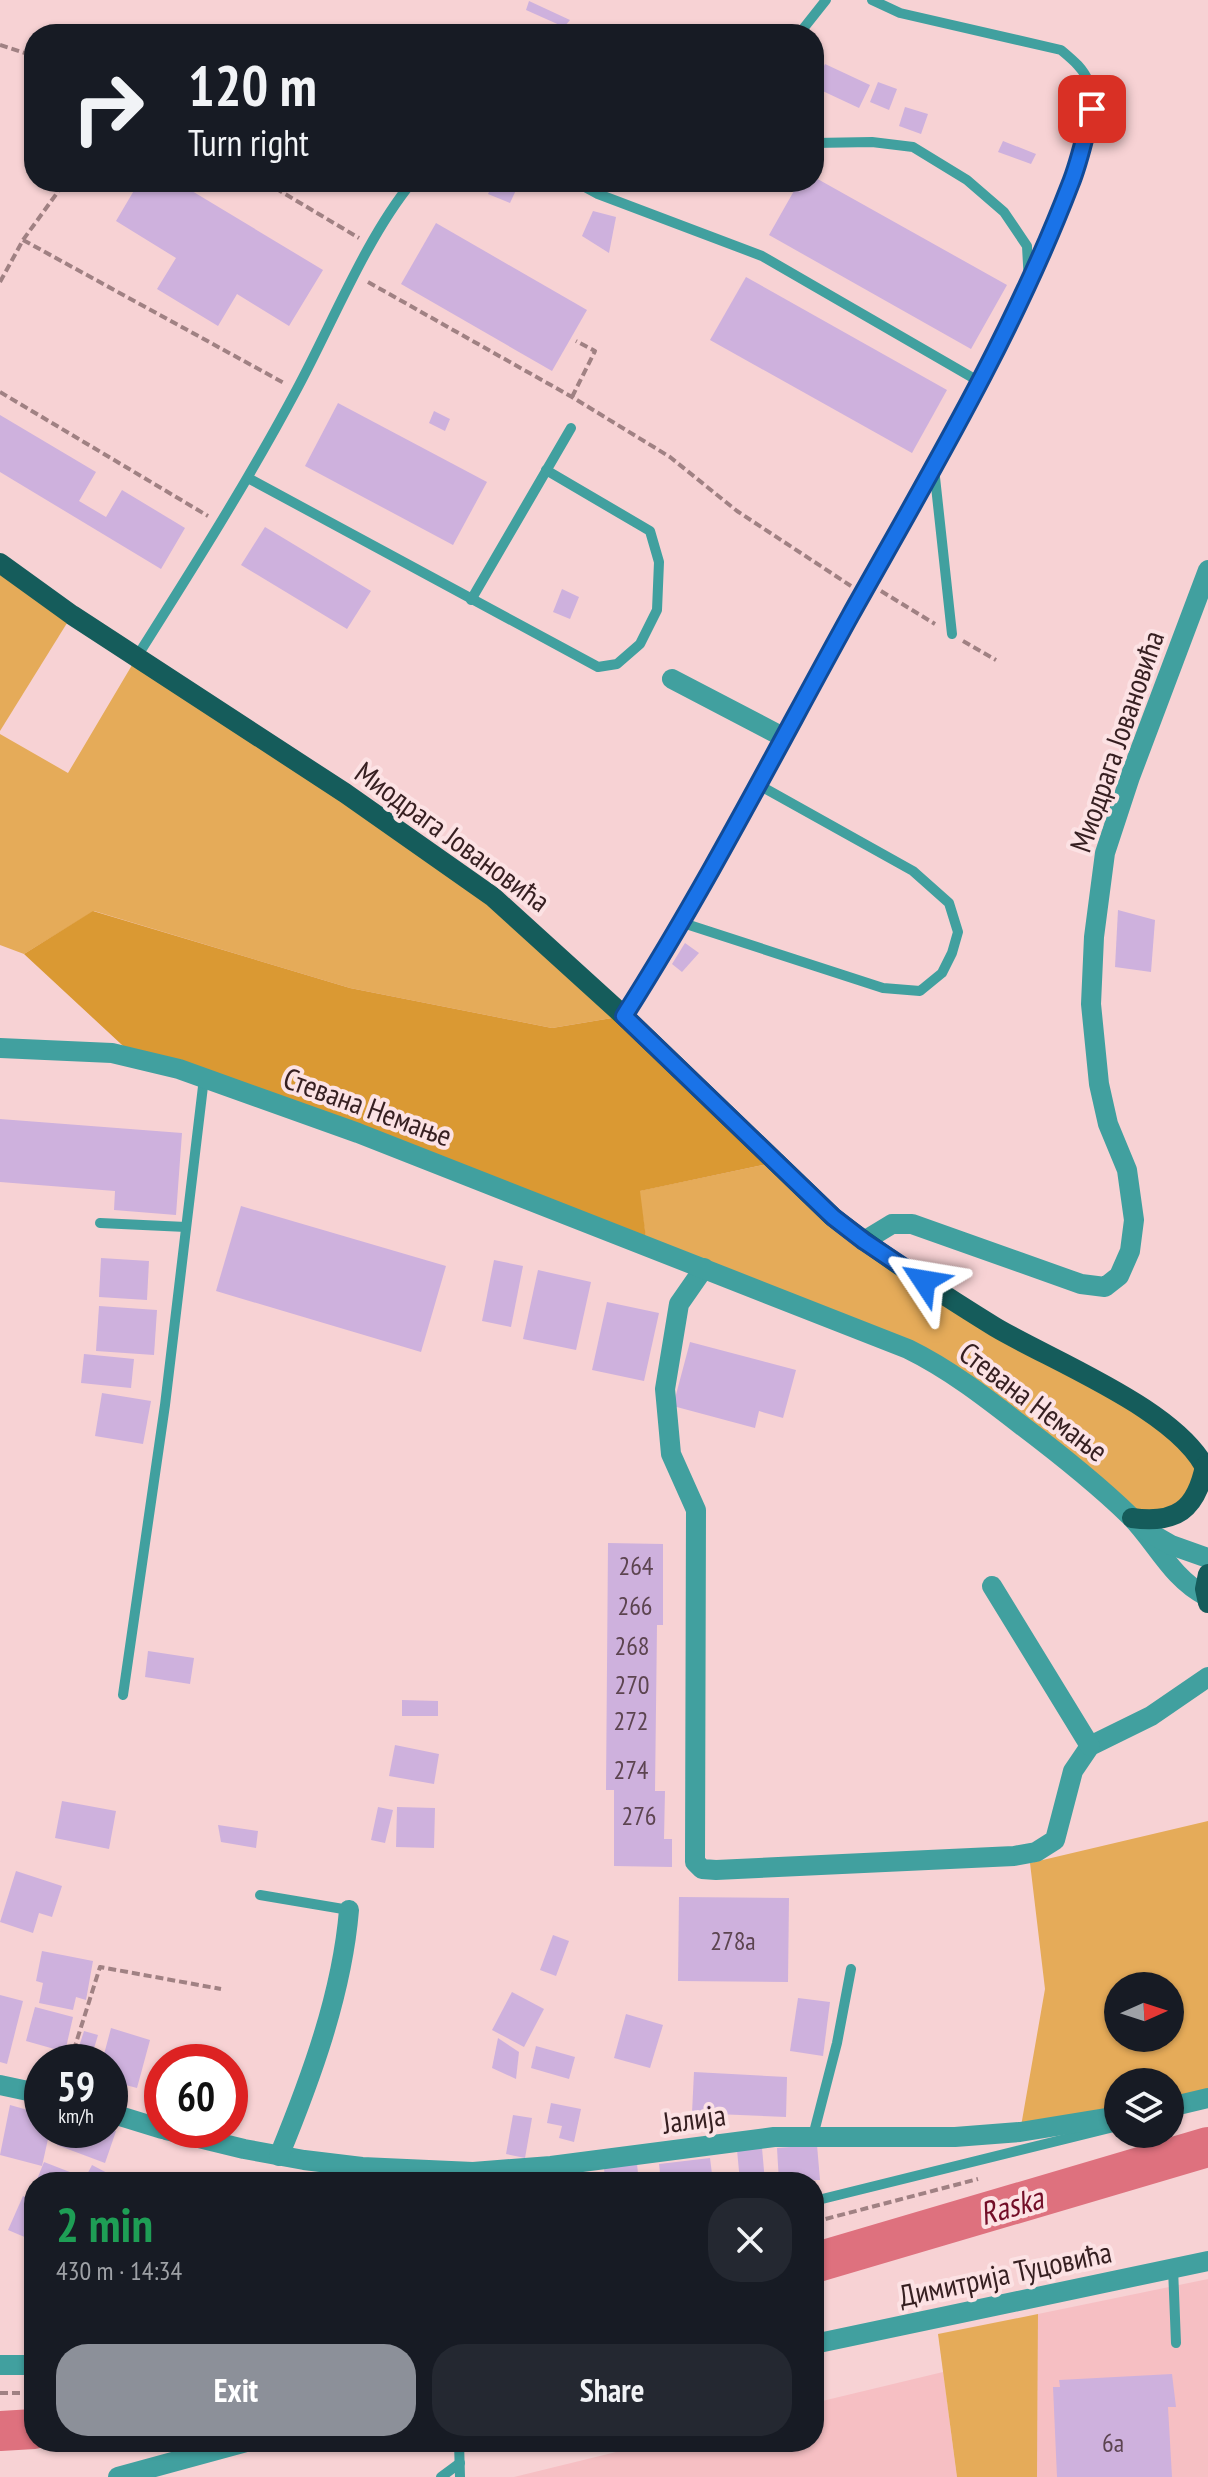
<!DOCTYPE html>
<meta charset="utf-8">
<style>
body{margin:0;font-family:"PT Sans Narrow",sans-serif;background:#242831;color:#f1f3f6;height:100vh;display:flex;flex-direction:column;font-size:30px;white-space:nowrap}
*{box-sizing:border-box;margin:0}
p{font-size:26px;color:#9ea1a6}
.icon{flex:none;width:44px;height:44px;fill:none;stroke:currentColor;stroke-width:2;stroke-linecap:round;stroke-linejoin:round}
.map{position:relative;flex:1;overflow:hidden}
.side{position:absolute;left:24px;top:2172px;width:800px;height:280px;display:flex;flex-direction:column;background:#171b24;border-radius:32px;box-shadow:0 2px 6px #0004}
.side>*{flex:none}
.hud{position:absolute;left:24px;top:24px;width:800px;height:168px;border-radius:32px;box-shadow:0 2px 6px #0004;background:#171b24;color:#f1f3f6;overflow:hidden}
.needle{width:52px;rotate:87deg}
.buttons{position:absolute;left:1104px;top:1972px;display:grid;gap:16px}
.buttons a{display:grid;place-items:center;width:80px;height:80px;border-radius:50%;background:#171b24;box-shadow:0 2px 6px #0004;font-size:40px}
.speed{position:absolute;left:24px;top:2044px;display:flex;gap:16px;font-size:40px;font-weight:700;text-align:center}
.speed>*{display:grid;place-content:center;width:104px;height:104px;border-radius:50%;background:#171b24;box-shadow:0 2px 6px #0004;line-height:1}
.speed small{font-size:20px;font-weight:400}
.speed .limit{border:12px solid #d22;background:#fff;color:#111}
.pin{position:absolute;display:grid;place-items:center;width:68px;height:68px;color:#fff;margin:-34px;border-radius:16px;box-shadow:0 4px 12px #0006}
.me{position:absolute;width:88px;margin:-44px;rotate:303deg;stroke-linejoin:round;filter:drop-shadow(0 0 6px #0008)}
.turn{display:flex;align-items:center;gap:28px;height:168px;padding:0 32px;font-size:36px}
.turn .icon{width:104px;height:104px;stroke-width:2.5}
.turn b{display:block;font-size:56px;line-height:68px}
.round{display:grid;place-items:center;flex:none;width:84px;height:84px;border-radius:32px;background:#242831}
.headline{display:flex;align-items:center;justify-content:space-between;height:136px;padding:0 32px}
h1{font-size:48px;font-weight:700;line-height:60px;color:#1e9e55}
.primary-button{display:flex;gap:16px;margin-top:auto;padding:16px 32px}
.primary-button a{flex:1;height:92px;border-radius:32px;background:#8c9099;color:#fff;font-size:32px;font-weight:700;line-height:92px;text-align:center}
.primary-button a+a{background:#242831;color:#f1f3f6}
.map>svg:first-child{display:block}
.built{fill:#f6bfc3}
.green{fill:#e5ab59;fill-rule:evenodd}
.forest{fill:#da9933}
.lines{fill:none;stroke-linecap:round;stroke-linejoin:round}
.river{stroke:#de717e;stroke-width:40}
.building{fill:#ceb1dd}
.path{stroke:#a08183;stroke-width:4;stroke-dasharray:8 4;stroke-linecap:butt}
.service{stroke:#41a09f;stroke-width:10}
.minor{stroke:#41a09f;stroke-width:20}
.tertiary{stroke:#41a09f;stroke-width:20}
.primary{stroke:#155c5b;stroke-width:20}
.route-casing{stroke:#114b97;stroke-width:20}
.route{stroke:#1a73e8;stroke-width:14}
.labels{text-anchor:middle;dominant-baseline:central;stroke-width:8;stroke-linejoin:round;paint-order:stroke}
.number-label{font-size:26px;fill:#5c4450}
.street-label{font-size:30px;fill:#361f21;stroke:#fce2e4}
.water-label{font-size:32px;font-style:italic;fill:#730e28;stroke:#fce2e4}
</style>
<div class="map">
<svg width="1208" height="2477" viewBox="0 0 1208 2477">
<rect width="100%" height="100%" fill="#f7d2d4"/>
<g class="built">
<path d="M 1208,2279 L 1208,2477 L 1037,2477 L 1038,2314 Z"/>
<path d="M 943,2372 L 957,2477 L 514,2477 L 657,2442 L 814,2442 L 814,2403 Z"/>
</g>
<g class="green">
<path d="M 0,563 L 72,615 L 0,731 Z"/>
<path d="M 138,655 L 446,862 L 624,1016 L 552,1028 L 350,988 L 94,911 L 24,954 L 0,945 L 0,734 L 68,773 Z"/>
<path d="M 777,1162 L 809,1195 L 1194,1450 L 1201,1489 L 1150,1520 L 965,1383 L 647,1246 L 639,1191 Z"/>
<path d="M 1208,1821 L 1208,2098 L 1170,2107 L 1170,2082 L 1118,2082 L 1118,2116 L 1020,2132 L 1045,1989 L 1030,1863 ZM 1118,1986 L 1170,1986 L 1170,2038 L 1118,2038 Z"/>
<path d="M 1038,2314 L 1037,2477 L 957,2477 L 938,2334 Z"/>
</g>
<path class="forest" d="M 93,911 L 350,988 L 552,1028 L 624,1016 L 777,1162 L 640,1191 L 647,1246 L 135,1057 L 24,954 Z"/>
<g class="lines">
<g class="river">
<path d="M 814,2263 L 1208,2147"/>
<path d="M 0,2431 L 34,2429"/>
</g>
</g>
<g class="building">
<path d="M 529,1 L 570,20 L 564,27 L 526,10 Z"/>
<path d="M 825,64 L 870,85 L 859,108 L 814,87 Z"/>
<path d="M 878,82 L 897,89 L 889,110 L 870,102 Z"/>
<path d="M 905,107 L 928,114 L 921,134 L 899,126 Z"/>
<path d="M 1003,141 L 1036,154 L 1031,164 L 998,152 Z"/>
<path d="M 814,177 L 1007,285 L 971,349 L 769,235 L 799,182 L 814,182 Z"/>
<path d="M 139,182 L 177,182 L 323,270 L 289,326 L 237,294 L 218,326 L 157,289 L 176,258 L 116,221 Z"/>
<path d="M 494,182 L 509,182 L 517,188 L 510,203 L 488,194 Z"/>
<path d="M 593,211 L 616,217 L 609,253 L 582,236 Z"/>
<path d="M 436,223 L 587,310 L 552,371 L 401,284 Z"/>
<path d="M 746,277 L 947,390 L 912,453 L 710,340 Z"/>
<path d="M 338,403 L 487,482 L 453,545 L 305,466 Z"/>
<path d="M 434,411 L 450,419 L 445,431 L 429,423 Z"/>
<path d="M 0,415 L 96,472 L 79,501 L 106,517 L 122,490 L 185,528 L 161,569 L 0,472 Z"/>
<path d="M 265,527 L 371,591 L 347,629 L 241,565 Z"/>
<path d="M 562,589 L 579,597 L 570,619 L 553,612 Z"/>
<path d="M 1118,910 L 1155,920 L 1151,972 L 1115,967 Z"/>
<path d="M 685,943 L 699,953 L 682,972 L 672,964 Z"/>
<path d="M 0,1119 L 182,1133 L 176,1215 L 114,1210 L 115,1191 L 0,1182 Z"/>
<path d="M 241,1206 L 446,1266 L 421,1352 L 216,1291 Z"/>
<path d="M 101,1258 L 149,1261 L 147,1300 L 99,1297 Z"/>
<path d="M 494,1260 L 523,1266 L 511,1327 L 482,1321 Z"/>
<path d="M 538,1270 L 591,1282 L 576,1350 L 523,1339 Z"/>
<path d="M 607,1302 L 659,1313 L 644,1381 L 592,1370 Z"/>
<path d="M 99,1306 L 157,1310 L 154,1355 L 96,1351 Z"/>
<path d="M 690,1342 L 796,1370 L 783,1418 L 759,1411 L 755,1428 L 673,1406 Z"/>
<path d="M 84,1354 L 134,1359 L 131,1388 L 81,1383 Z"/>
<path d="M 102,1393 L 151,1401 L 143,1444 L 95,1436 Z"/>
<path d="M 608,1543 L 663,1544 L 663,1625 L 657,1625 L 655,1791 L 665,1791 L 664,1839 L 672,1839 L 672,1867 L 614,1866 L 614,1790 L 606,1790 Z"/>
<path d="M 148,1651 L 194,1658 L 190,1684 L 145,1677 Z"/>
<path d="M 402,1700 L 438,1701 L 438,1716 L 402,1716 Z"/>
<path d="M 395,1745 L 439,1754 L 434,1784 L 389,1776 Z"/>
<path d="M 62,1801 L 116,1811 L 109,1849 L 55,1838 Z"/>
<path d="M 378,1807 L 393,1810 L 385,1843 L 371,1840 Z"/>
<path d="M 397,1807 L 435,1808 L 434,1848 L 396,1847 Z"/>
<path d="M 218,1825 L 258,1831 L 256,1848 L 221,1842 Z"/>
<path d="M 16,1871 L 62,1886 L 52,1917 L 39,1913 L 33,1933 L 0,1922 Z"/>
<path d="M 679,1897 L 789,1898 L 788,1982 L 678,1981 Z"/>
<path d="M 553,1935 L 569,1941 L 556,1976 L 540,1970 Z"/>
<path d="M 42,1951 L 93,1961 L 86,2000 L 76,1997 L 73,2010 L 39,2003 L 43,1983 L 36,1981 Z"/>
<path d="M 512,1992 L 544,2009 L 524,2047 L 492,2030 Z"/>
<path d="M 0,1995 L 23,2001 L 7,2064 L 0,2062 Z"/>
<path d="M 798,1998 L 830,2002 L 823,2056 L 790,2051 Z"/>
<path d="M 35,2007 L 73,2017 L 65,2052 L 26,2041 Z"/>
<path d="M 626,2014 L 663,2025 L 650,2068 L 614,2058 Z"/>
<path d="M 111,2028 L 150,2040 L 137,2088 L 118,2083 L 120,2075 L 110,2072 L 110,2062 L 102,2062 Z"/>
<path d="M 84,2031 L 98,2035 L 90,2062 L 74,2062 Z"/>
<path d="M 498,2038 L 519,2052 L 516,2079 L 492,2068 Z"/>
<path d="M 536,2046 L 575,2057 L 569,2079 L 531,2068 Z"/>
<path d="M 694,2072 L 787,2077 L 786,2117 L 692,2113 Z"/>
<path d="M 551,2103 L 581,2109 L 574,2142 L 559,2138 L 562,2126 L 547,2123 Z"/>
<path d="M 10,2105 L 42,2114 L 42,2130 L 50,2130 L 42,2166 L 0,2155 Z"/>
<path d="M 513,2115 L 532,2118 L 525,2158 L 506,2154 Z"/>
<path d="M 110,2129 L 116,2131 L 105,2163 L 57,2145 L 63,2130 Z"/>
<path d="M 817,2145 L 820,2180 L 779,2182 L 777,2148 Z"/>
<path d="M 762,2148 L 765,2182 L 740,2182 L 737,2150 Z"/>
<path d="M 710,2158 L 713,2182 L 661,2182 L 659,2164 Z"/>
<path d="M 44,2162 L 75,2174 L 72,2182 L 36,2182 Z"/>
<path d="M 637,2164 L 639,2182 L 605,2182 L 604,2167 Z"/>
<path d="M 92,2165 L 115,2177 L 112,2182 L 83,2182 Z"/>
<path d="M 23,2196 L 34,2201 L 34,2241 L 8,2230 Z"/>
<path d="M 1172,2374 L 1176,2407 L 1168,2407 L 1172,2477 L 1057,2477 L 1053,2387 L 1060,2387 L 1059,2380 Z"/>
</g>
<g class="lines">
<g class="path">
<path d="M 0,45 L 34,56"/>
<path d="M 265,182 L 359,238"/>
<path d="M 23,240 L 284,383"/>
<path d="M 0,282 L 23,240 L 65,182"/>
<path d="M 368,282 L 572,397 L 670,457 L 737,511 L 851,586"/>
<path d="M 0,392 L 208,516"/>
<path d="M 572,397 L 595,351 L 576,341"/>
<path d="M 881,591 L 935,624"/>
<path d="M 963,641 L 996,660"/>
<path d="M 70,2062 L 100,1967 L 221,1989"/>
<path d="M 814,2222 L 978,2179"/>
<path d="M 0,2393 L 34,2393"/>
</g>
<g class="service">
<path d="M 872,0 L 900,13 L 1061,50 C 1073,60 1084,69 1089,83 C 1103,119 1047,240 1031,278"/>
<path d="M 799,34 L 826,0"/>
<path d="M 576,182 L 598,194 L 762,256 L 980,382"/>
<path d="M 934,468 L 952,634"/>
<path d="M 248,478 L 598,667 L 617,664 L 640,644 L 657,610 L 659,562 L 650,531 L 546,470"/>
<path d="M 471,600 L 571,428"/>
<path d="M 138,655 C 193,568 248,481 297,389 C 332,324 366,238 412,182"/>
<path d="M 683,923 L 883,988 L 920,991 L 942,973 L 952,953 L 958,932 L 949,903 L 913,871 L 757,784"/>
<path d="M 624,1016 L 683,923 L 757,784 L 992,360 L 1029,283 L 1027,246 L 1004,212 L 967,180 L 913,147 L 872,142 L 814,143"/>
<path d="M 100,1223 L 186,1227"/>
<path d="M 123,1695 L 165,1405 L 204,1078"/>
<path d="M 260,1895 L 349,1910"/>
<path d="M 813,2136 L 837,2043 L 851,1969"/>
<path d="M 814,2201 L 1118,2126"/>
<path d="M 1173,2268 L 1176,2343"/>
<path d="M 459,2442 L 460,2477"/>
<path d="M 441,2477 L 460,2463"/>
</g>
<g class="minor">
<path d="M 672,679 L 783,737"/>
<path d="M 864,1241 L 892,1224 L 912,1224 L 1081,1284 L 1105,1287 L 1119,1276 L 1130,1251 L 1134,1220 L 1127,1170 L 1108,1124 L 1099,1084 L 1091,1004 L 1094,937 L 1105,853 L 1130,777 L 1208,570"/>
<path d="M 704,1268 L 679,1304 L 665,1389 L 671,1454 L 696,1510 L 695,1862 L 702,1869 L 716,1870 L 1014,1856 L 1036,1852 L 1055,1840 L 1073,1771 L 1090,1746 L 1151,1716 L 1208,1677"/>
<path d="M 992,1586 L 1090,1746"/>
<path d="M 0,2085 L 42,2094"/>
<path d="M 1170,2107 L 1208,2098"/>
<path d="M 110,2113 L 162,2129"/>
<path d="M 166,2130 L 244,2149 L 304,2160 L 362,2167 L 473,2172 L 551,2166 L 774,2137 L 955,2137 L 1020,2132 L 1118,2116"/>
<path d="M 279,2156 C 311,2078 342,1994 349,1910"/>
<path d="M 814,2344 L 1208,2261"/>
<path d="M 0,2365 L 34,2365"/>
<path d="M 118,2477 L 246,2442"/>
</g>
<g class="tertiary">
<path d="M 0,1048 L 112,1053 L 179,1069 L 358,1133 L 908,1349 C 949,1369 985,1397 1021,1425 C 1058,1453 1096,1483 1130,1516 C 1156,1542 1171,1578 1206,1596"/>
<path d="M 1145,1530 L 1171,1545 L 1208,1558"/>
</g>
<g class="primary">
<path d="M 0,563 L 72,615 L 345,793 L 493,897 L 624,1016 L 833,1217 C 884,1257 940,1293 995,1327 C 1052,1361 1184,1412 1208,1474"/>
<path d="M 1132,1518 C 1176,1524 1196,1510 1205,1466"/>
<path d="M 1208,1574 L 1205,1589 L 1208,1603"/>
</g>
</g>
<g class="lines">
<g class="route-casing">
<path id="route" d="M 924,1281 L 864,1241 L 833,1217 L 624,1016 C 706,887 776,750 850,616 C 929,475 1012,336 1070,185 C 1080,161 1085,134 1092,109"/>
</g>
<use href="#route" class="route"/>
</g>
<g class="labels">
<g class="number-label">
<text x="636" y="1565">264</text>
<text x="635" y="1605">266</text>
<text x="632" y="1645">268</text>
<text x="632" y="1684">270</text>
<text x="631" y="1720">272</text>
<text x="631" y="1769">274</text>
<text x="639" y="1815">276</text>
<text x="733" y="1940">278a</text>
<text x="1113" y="2442">6a</text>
</g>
<g class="street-label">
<text transform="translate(1116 741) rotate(-71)">Миодрага Јовановића</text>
<text transform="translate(453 836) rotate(36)">Миодрага Јовановића</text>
<text transform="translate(368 1106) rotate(20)">Стевана Немање</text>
<text transform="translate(1034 1401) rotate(37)">Стевана Немање</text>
<text transform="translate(694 2118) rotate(-8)">Јалија</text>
<text transform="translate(1005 2273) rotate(-12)">Димитрија Туцовића</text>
</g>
<g class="water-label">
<text transform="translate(1011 2205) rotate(-16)">Raska</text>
</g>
</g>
</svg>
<div class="buttons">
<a><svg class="needle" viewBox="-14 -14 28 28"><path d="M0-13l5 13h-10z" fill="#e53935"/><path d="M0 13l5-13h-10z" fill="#9ea1a6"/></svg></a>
<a><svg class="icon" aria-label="layers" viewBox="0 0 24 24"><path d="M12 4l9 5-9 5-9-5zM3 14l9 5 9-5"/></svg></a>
</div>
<div class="speed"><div>59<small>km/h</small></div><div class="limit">60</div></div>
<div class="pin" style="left:1092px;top:109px;background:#d93025"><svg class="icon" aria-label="arrive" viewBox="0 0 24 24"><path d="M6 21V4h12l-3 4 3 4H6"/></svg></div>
<svg class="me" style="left:924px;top:1281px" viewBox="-20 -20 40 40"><path d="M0-17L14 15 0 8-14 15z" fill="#1a73e8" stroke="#fff" stroke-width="4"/></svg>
<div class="hud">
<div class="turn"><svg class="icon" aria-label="right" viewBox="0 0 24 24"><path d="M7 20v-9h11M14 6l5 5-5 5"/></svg><div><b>120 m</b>Turn right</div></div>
</div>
<section class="side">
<div class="headline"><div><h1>2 min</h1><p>430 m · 14:34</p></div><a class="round"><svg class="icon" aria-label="close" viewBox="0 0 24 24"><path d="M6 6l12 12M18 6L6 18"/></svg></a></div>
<div class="primary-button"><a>Exit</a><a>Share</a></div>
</section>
</div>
